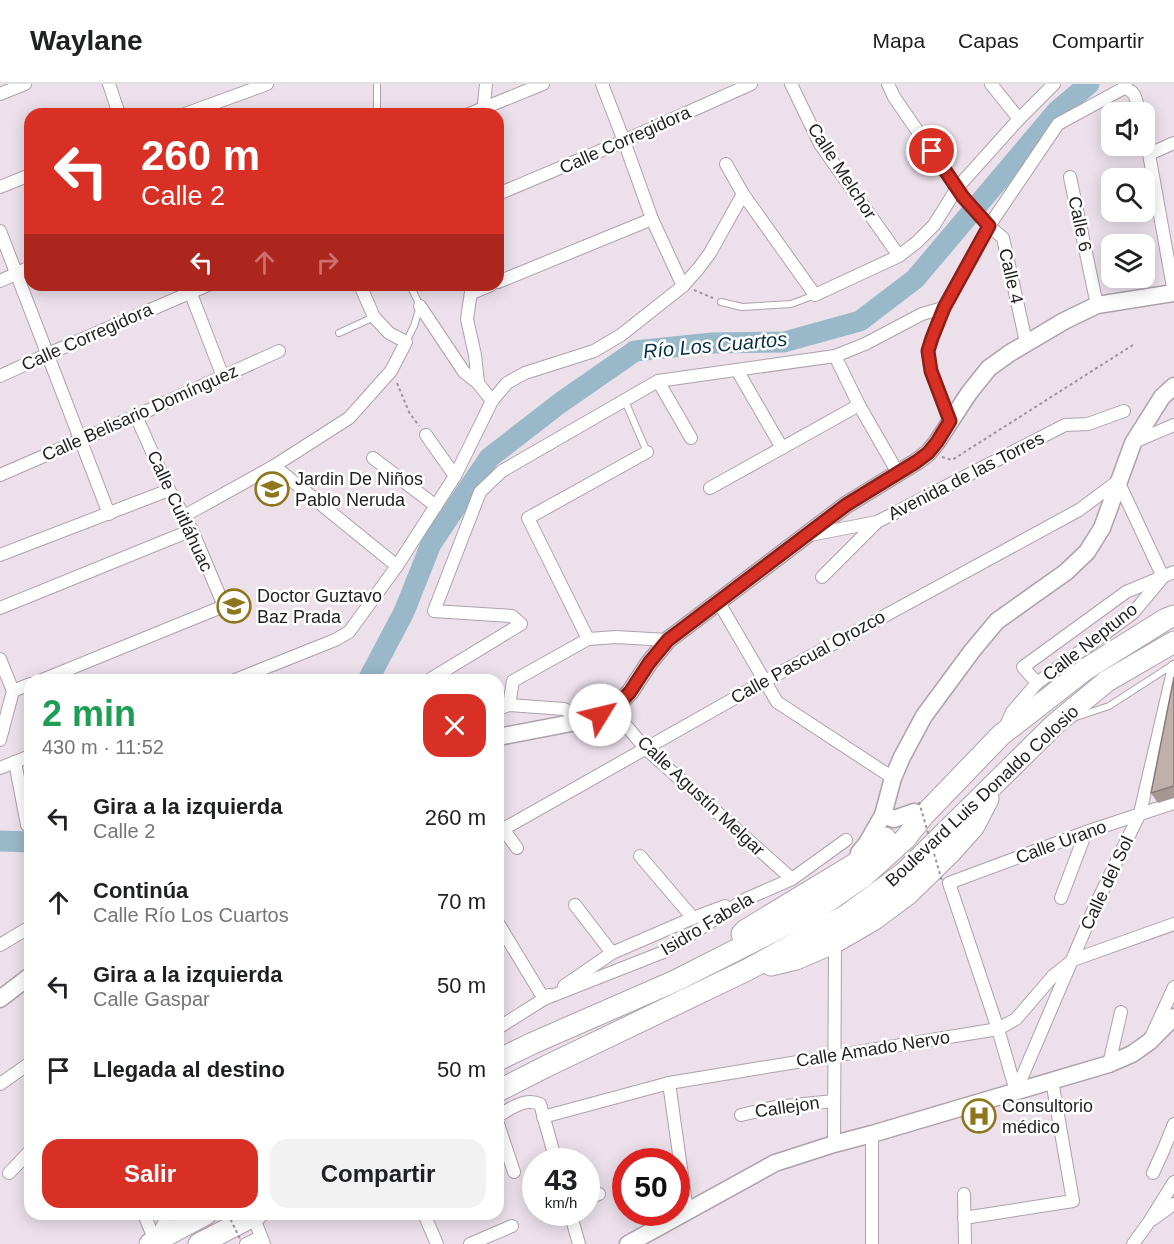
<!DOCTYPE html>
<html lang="es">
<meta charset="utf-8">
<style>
body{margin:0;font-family:Helvetica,sans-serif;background:#f2f2f2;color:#202124;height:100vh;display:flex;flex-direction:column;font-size:22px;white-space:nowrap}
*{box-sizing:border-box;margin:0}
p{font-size:20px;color:#757577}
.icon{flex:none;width:33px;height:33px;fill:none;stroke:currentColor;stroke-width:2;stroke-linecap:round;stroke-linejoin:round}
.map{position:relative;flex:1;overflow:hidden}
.sheet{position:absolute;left:24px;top:590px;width:480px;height:546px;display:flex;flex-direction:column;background:#fff;border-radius:18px;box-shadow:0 3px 15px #0003}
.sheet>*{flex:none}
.banner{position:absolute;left:24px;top:24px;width:480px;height:183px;border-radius:18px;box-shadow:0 3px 15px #0003;background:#d93025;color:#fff;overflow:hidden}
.fabs{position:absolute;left:1101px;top:18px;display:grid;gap:12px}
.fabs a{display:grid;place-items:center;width:54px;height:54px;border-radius:12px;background:#fff;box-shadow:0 3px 15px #0003;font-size:30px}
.speed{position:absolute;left:522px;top:1064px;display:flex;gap:12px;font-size:30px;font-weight:700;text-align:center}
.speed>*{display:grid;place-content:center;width:78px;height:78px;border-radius:50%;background:#fff;box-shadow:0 3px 15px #0003;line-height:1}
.speed small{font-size:15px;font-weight:400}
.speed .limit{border:9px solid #d22;background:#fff;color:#111}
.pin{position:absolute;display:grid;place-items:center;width:51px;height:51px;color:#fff;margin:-26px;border:3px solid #fff;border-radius:50%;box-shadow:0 2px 6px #0007}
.me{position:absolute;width:66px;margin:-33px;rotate:54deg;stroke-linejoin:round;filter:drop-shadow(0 0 4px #0008)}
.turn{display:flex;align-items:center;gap:21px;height:126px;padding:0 18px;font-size:27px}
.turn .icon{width:78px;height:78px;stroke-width:2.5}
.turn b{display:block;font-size:42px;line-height:51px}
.lanes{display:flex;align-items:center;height:57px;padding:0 18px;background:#0003;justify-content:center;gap:30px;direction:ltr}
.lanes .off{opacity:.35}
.round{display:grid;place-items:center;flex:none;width:63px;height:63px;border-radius:18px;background:#f2f2f2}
.headline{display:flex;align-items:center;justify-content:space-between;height:102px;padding:0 18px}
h1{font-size:36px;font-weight:800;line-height:45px;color:#1e9e55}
.primary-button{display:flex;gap:12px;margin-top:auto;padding:12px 18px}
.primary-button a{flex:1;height:69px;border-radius:18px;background:#d93025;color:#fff;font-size:24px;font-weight:800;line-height:69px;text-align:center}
.primary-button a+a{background:#f2f2f2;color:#202124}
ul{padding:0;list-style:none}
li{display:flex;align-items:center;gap:18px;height:84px;padding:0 18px}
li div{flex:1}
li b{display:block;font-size:22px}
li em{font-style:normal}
header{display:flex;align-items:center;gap:36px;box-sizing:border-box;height:84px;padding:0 30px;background:#fff;border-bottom:2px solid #e0e0e0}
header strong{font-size:28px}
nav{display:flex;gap:33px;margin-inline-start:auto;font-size:21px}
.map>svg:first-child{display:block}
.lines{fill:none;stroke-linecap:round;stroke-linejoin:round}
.river{stroke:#99b8c9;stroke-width:21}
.lane-casing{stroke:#ada1ac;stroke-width:8}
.street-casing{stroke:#ada1ac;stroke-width:14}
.secondary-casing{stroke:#ada1ac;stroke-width:19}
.highway-casing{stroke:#ada1ac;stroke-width:23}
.path{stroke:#9c949b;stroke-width:2;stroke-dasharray:3 3;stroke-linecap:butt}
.lane{stroke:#fff;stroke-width:6}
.street{stroke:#fff;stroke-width:12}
.secondary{stroke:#fff;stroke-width:16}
.highway{stroke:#fff;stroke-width:21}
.path-bridge{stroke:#9c949b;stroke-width:2;stroke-dasharray:3 3;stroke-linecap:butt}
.wall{fill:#a59794}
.building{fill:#c0b0ac;stroke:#867b78;stroke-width:1.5}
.route-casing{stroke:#8d1f18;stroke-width:15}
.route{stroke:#d93025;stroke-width:10}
.labels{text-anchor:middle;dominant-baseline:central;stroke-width:5;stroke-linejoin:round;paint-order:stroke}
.street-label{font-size:18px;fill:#221e22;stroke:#fff}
.poi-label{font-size:18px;fill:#221e22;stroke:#fff;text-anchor:start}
.water-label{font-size:20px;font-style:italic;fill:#053044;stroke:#fff}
</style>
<header>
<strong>Waylane</strong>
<nav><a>Mapa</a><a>Capas</a><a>Compartir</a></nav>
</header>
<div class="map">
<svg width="1174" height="1160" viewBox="0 0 1174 1160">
<rect width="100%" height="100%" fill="#ece1eb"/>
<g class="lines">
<g class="river">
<path d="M 368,596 L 404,528 L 431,460 L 489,374 L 560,319 L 635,267 L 712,259 L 784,258 L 860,237 L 915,195 L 1057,27 L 1089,0"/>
<path d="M 0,757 L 30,758"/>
</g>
<g class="lane-casing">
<g id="lane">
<path d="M 377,30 L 377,0"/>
<path d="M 721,218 L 742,223 L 791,220 L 815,211"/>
<path d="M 339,249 L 374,233"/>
<path d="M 406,258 L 414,242 L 420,222 L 410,201"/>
<path d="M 625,317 L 647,368"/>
<path d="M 1076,633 L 1109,622 L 1174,580"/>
</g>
</g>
<g class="street-casing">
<g id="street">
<path d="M 109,0 L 119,30"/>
<path d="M 602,0 L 624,57 L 652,135 L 683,202"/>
<path d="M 791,0 L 820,60 L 899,172"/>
<path d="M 888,0 L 894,13 L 963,113 L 989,142 L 1003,154 L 1026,258"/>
<path d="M 991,0 L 1019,35"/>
<path d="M 0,10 L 25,0"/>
<path d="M 483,29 L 486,0"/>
<path d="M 185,30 L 267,0"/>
<path d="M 469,30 L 543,0"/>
<path d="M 1144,50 L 1149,70 L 1174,209"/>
<path d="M 1149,70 L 1174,59"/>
<path d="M 726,80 L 743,110 L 815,211 L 899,172 L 917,158 L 934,141 L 957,104 L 1019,35 L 1054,0"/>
<path d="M 1070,93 L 1097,221"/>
<path d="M 0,103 L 30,91"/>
<path d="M 498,110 L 624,57 L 751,0"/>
<path d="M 0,147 L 109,430"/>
<path d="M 0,197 L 30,183"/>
<path d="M 498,198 L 652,135"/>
<path d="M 472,201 L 467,235 L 475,271 L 478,299"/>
<path d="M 188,202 L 223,293"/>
<path d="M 472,209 L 491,201"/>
<path d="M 420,222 L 464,288 L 478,299 L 492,317"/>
<path d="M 835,272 L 859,321 L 898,389"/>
<path d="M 737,286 L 782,364"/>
<path d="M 0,292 L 48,270 L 208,201"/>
<path d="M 658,297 L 691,354"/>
<path d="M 950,337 L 931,287 L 928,267 L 932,254 L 943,224 L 989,142 L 1058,40 L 1124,4 C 1137,7 1136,17 1139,28"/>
<path d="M 426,351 L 455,392"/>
<path d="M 1134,358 L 1174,341"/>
<path d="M 373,374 L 436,422"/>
<path d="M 274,382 L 397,482"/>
<path d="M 0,391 L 136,332 L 279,267"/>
<path d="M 710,404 L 859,321"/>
<path d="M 184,432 L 274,382 L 349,334 L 391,287 L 406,258 L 389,249 L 374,233 L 360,201"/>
<path d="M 810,451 L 877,438 L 1065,341 L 1088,340 L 1124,327"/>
<path d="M 0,471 L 169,406"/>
<path d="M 822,493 L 876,439"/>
<path d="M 718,517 L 777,618 L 893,694"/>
<path d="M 0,524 L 192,446"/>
<path d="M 588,555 L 528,434 L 647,368"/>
<path d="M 0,575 L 13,607 L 0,656"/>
<path d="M 42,596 L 224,522 L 192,446 L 169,406 L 136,332"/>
<path d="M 235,596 L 335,556 L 349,548 L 397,482 L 455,392 L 492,317 L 507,299 L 525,289 L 594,267 L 621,251 L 683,202 L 698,185 L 710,169 L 743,110"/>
<path d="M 429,596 L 521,540 L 512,532 L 434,527 L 480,408 L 502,387 L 658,297 L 835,272 L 865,260 L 922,230 L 943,224"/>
<path d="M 1037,599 L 1023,583 L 1126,508 L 1174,488"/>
<path d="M 13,607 L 30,600"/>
<path d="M 509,621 L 513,597 L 588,555 L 616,553 L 668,556"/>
<path d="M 498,625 L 509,621 L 564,625 L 587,636"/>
<path d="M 613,626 L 645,664 L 792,795"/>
<path d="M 15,678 L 27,741"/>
<path d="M 0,684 L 30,672"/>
<path d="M 504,746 L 517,764"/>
<path d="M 498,748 L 765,597 L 1079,426 L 1118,397 L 1163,493 L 1133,529 L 1037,599 L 1012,628 L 1005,644"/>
<path d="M 640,772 L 693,834"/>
<path d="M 1061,814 L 1086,748"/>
<path d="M 575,821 L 612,869"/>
<path d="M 498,839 L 544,915 L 549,911"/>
<path d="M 0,861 L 30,843"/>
<path d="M 564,902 L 612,869 L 693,834 L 725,822"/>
<path d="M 498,944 L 544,915 L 666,867 L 744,816 L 792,795 L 846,756"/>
<path d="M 1152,951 L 1174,903"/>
<path d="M 1109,980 L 1121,928"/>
<path d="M 669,999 L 687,1127"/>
<path d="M 0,1000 L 30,979"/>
<path d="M 1016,1007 L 998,945 L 949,799 L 1086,748 L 1174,719"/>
<path d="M 1016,1007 L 1096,820 L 1140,729 L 1174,583"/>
<path d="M 741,1031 L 775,1023 L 834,1017"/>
<path d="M 498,1032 C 510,1025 525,1013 540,1020 L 556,1077"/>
<path d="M 543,1033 L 669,999 L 998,945 L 1016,935 L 1053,892 L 1073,876 L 1174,840"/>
<path d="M 498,1040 L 514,1088"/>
<path d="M 834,1060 L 835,858"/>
<path d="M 9,1089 L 30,1067"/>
<path d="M 1153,1089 L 1163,1067 L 1174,1040"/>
<path d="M 964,1110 L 965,1160"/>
<path d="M 586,1115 L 599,1110"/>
<path d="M 570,1128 L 579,1160"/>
<path d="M 144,1130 L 155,1157"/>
<path d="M 424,1130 L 437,1160"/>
<path d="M 253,1132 L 264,1160"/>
<path d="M 964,1134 L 1073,1117 L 1052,997"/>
<path d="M 1153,1135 L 1174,1120"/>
<path d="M 156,1156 L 168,1130"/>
<path d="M 246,1160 L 261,1153"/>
<path d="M 470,1160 L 512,1142"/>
<path d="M 872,1160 L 872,1050"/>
<path d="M 1133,1160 L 1149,1138 L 1174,1098"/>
</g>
</g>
<g class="secondary-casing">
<g id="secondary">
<path d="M 498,653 L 587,636 L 613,626 L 630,608 L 649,579 L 668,556 L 846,421 L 916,378 L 928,369 L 937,358 L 969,309 L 989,284 L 1010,269 L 1064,237 L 1097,221 L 1174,209"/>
<path d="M 883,731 L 894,735 L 914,728"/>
<path d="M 859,769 L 867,759 L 883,731 L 893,694 L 902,673 L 924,632 L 972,567 L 997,537 L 1066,488 L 1087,468 L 1102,444 L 1133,359 L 1162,313 L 1174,302"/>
<path d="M 0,915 L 30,892"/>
<path d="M 628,1160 L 775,1079 L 834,1060 L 872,1050 L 1109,980 L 1132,970 L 1149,958 L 1174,933"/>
</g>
</g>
<g class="highway-casing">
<g id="highway">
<path d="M 742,850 L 746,846 L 855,780 L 885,754"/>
<path d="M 771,881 L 796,875 L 835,858 L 873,836 L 908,810 L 950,769 L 974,742 L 988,715"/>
<path d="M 498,976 L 533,959 L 675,897 L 815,826 L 864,792 L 905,755 L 923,732 L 1001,651 L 1086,585 L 1166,535 L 1174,532"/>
<path d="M 498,1007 L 545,983 L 747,886 L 847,831 L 904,789 L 1055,640 L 1107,597 L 1174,558"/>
<path d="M 150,1160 L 206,1130"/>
<path d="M 199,1160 L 257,1130"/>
</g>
</g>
<g class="path">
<path d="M 694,206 L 713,214"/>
<path d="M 397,299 L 409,328 L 419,342"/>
<path d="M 942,373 L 952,376 L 1133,261"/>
</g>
<use href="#lane" class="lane"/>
<use href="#street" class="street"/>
<use href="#secondary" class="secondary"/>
<use href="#highway" class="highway"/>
<g class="path-bridge">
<path d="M 919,718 L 942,797"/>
<path d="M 228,1130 L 241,1157"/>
</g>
</g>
<path class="wall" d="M 1174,593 L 1174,714 L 1158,719 L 1151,709 Z"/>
<path class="building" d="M 1174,593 L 1174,702 L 1151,709 Z"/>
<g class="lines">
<g class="route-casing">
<path id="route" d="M 600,631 L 613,626 L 630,608 L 649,579 L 668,556 L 846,421 L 916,378 L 928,369 L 937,358 L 950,337 L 931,287 L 928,267 L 932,254 L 944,224 L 989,142 L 963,113 L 932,67"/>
</g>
<use href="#route" class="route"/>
</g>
<defs>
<g id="school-ring" transform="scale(1.725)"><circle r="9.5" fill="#fff" stroke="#8d761b" stroke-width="1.5"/><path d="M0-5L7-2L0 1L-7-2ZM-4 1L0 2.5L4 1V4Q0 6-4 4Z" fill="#8d761b"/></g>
<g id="hospital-ring" transform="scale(1.725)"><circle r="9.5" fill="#fff" stroke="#8d761b" stroke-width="1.5"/><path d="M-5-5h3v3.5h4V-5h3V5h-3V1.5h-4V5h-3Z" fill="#8d761b"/></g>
</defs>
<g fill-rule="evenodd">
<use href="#school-ring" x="272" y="405"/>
<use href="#school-ring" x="234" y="522"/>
<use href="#hospital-ring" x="979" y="1032"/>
</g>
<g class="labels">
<g class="street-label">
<text transform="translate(625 56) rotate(-24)">Calle Corregidora</text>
<text transform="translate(842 87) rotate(57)">Calle Melchor</text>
<text transform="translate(1080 140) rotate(78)">Calle 6</text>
<text transform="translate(1011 192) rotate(77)">Calle 4</text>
<text transform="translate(87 253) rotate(-24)">Calle Corregidora</text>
<text transform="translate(140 329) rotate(-24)">Calle Belisario Domínguez</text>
<text transform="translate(966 392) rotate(-27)">Avenida de las Torres</text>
<text transform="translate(180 427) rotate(65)">Calle Cuitláhuac</text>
<text transform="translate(1090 558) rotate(-38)">Calle Neptuno</text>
<text transform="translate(808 573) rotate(-29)">Calle Pascual Orozco</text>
<text transform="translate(701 712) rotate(43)">Calle Agustín Melgar</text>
<text transform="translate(982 712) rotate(-43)">Boulevard Luis Donaldo Colosio</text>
<text transform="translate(1061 758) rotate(-20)">Calle Urano</text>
<text transform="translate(1107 799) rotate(-65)">Calle del Sol</text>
<text transform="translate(707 840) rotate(-31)">Isidro Fabela</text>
<text transform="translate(873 965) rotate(-9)">Calle Amado Nervo</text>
<text transform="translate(787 1023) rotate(-8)">Callejon</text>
</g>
<g class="poi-label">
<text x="295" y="395">Jardin De Niños<tspan x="295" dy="21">Pablo Neruda</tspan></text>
<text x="257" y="512">Doctor Guztavo<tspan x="257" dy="21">Baz Prada</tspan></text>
<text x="1002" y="1022">Consultorio<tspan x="1002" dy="21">médico</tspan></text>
</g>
<g class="water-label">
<text transform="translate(715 261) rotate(-5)">Río Los Cuartos</text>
</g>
</g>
</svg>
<div class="fabs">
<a><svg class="icon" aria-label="sound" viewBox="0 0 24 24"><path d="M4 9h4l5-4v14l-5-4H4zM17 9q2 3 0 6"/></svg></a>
<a><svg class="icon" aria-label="search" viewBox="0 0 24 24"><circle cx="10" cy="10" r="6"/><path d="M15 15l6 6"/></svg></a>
<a><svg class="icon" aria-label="layers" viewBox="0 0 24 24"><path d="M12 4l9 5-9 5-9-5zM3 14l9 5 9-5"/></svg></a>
</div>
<div class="speed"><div>43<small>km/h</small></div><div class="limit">50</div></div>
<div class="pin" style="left:932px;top:67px;background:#d93025"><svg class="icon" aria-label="arrive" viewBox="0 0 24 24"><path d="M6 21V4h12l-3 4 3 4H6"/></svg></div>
<svg class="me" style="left:600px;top:631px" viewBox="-20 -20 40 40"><circle r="19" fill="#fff"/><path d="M0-13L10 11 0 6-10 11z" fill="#d93025"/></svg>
<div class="banner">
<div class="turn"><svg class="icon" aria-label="left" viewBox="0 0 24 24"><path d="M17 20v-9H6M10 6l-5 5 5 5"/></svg><div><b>260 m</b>Calle 2</div></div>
<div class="lanes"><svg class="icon" aria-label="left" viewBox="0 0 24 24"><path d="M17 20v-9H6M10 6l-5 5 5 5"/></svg><svg class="icon off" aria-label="ahead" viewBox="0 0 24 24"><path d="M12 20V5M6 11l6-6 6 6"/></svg><svg class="icon off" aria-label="right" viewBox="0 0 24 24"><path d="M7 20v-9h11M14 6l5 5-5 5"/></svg></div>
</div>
<section class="sheet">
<div class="headline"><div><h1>2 min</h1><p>430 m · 11:52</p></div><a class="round" style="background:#d93025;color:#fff"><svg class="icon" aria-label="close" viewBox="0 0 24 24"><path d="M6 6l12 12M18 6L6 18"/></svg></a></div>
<ul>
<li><svg class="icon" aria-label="left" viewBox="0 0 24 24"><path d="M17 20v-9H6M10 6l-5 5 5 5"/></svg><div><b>Gira a la izquierda</b><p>Calle 2</p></div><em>260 m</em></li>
<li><svg class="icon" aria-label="ahead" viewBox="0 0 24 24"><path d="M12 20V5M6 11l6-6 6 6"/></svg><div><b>Continúa</b><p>Calle Río Los Cuartos</p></div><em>70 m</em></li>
<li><svg class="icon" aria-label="left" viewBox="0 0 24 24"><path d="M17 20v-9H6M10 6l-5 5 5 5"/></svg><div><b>Gira a la izquierda</b><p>Calle Gaspar</p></div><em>50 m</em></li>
<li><svg class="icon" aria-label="arrive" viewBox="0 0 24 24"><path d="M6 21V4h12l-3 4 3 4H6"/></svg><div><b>Llegada al destino</b></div><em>50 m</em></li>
</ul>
<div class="primary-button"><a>Salir</a><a>Compartir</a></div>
</section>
</div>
